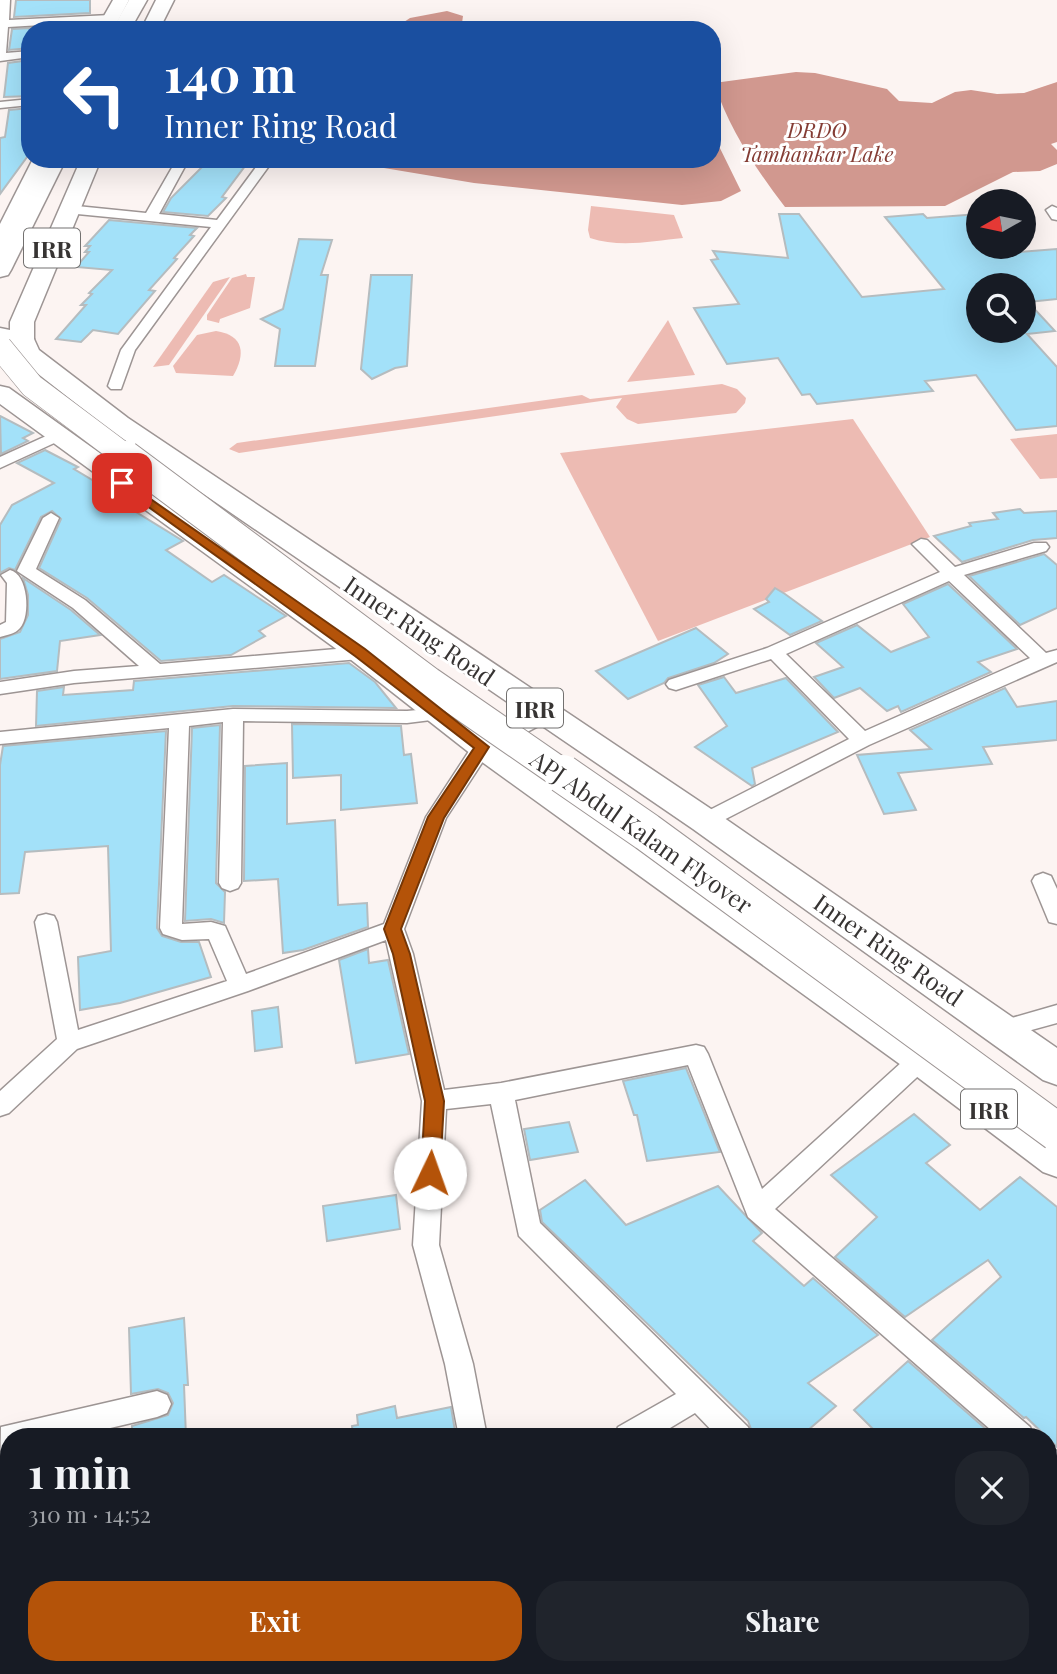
<!DOCTYPE html>
<meta charset="utf-8">
<style>
body{margin:0;font-family:"Playfair Display",serif;background:#20242c;color:#f1f3f6;height:100vh;display:flex;flex-direction:column;font-size:26px;white-space:nowrap}
*{box-sizing:border-box;margin:0}
p{font-size:23px;color:#9ea1a6}
.icon{flex:none;width:38px;height:38px;fill:none;stroke:currentColor;stroke-width:2;stroke-linecap:round;stroke-linejoin:round}
.map{position:relative;flex:1;overflow:hidden}
.sheet{position:absolute;left:0px;top:1428px;width:1057px;height:247px;display:flex;flex-direction:column;background:#171b24;border-radius:28px 28px 0 0;box-shadow:0 7px 28px #0002}
.sheet>*{flex:none}
.hud{position:absolute;left:21px;top:21px;width:700px;height:147px;border-radius:28px;box-shadow:0 7px 28px #0002;background:#1a4fa0;color:#fff;overflow:hidden}
.needle{width:46px;rotate:261deg}
.buttons{position:absolute;left:966px;top:189px;display:grid;gap:14px}
.buttons a{display:grid;place-items:center;width:70px;height:70px;border-radius:50%;background:#171b24;box-shadow:0 7px 28px #0002;font-size:35px}
.pin{position:absolute;display:grid;place-items:center;width:60px;height:60px;color:#fff;margin:-30px;border-radius:14px;box-shadow:0 4px 10px #0006}
.me{position:absolute;width:77px;margin:-38px;rotate:3deg;stroke-linejoin:round;filter:drop-shadow(0 0 5px #0008)}
.turn{display:flex;align-items:center;gap:24px;height:147px;padding:0 28px;font-size:32px}
.turn .icon{width:91px;height:91px;stroke-width:2.5}
.turn b{display:block;font-size:49px;line-height:60px}
.round{display:grid;place-items:center;flex:none;width:74px;height:74px;border-radius:28px;background:#20242c}
.headline{display:flex;align-items:center;justify-content:space-between;height:119px;padding:0 28px}
h1{font-size:42px;font-weight:700;line-height:52px}
.primary-button{display:flex;gap:14px;margin-top:auto;padding:14px 28px}
.primary-button a{flex:1;height:80px;border-radius:28px;background:#b45309;color:#fff;font-size:28px;font-weight:700;line-height:80px;text-align:center}
.primary-button a+a{background:#20242c;color:#f1f3f6}
.map>svg:first-child{display:block}
.green{fill:#edbbb3}
.water{fill:#d1988f}
.building{fill:#a3e1f9;stroke:#b5bcbf;stroke-width:2;fill-rule:evenodd}
.lines{fill:none;stroke-linecap:round;stroke-linejoin:round}
.minor-casing{stroke:#9d9594;stroke-width:3}
.primary-casing{stroke:#9d9594;stroke-width:3}
.trunk-casing{stroke:#9d9594;stroke-width:3}
.minor{fill:#fff;fill-rule:evenodd}
.primary{fill:#fff;fill-rule:evenodd}
.trunk{fill:#fff;fill-rule:evenodd}
.trunk-bridge-far2-casing{stroke:#9d9594;stroke-width:25;stroke-linecap:butt}
.trunk-bridge-far1-casing{stroke:#9d9594;stroke-width:32;stroke-linecap:butt}
.trunk-bridge-casing{stroke:#9d9594;stroke-width:40;stroke-linecap:butt}
.trunk-bridge-far2{stroke:#fff;stroke-width:24}
.trunk-bridge-far1{stroke:#fff;stroke-width:30}
.trunk-bridge{stroke:#fff;stroke-width:38}
.route{fill:#b45309;stroke:#753606;stroke-width:2}
.labels{text-anchor:middle;dominant-baseline:central;stroke-width:6;stroke-linejoin:round;paint-order:stroke}
.far-water-label{font-size:21px;font-style:italic;fill:#843c34;stroke:#fff}
.shield{fill:#fff;stroke:#737170;stroke-width:2}
.shield-label{font-size:23px;font-weight:bold;fill:#373433}
.street-label{font-size:24px;fill:#373433;stroke:#fff}
</style>
<div class="map">
<svg width="1057" height="1674" viewBox="0 0 1057 1674">
<rect width="100%" height="100%" fill="#fcf4f2"/>
<g class="green">
<path d="M 591,206 L 674,215 L 683,238 C 652,241 620,248 590,238 L 588,230 Z"/>
<path d="M 246,274 L 247,277 L 255,277 L 250,308 L 220,319 L 219,323 L 207,320 L 207,315 L 232,278 Z"/>
<path d="M 230,277 L 169,365 L 153,367 L 213,282 Z"/>
<path d="M 668,320 L 695,375 L 627,382 Z"/>
<path d="M 216,331 C 244,335 246,354 233,376 L 176,373 L 173,366 L 197,335 Z"/>
<path d="M 722,384 L 737,389 L 746,398 L 745,403 L 736,413 L 638,424 L 627,419 L 616,407 L 622,398 L 239,453 L 229,449 L 237,443 L 582,395 L 590,399 Z"/>
<path d="M 853,419 L 930,537 L 658,641 L 560,453 Z"/>
<path d="M 1057,434 L 1057,478 L 1040,479 L 1010,439 Z"/>
</g>
<g class="water">
<path d="M 447,11 L 463,16 L 461,30 L 392,30 L 410,18 Z"/>
<path d="M 796,72 L 815,73 L 887,89 L 899,101 L 932,103 L 955,92 L 971,90 L 997,94 L 1024,93 L 1057,82 L 1057,142 L 1051,144 L 1057,150 L 1057,164 L 1040,171 L 1013,172 L 945,206 L 785,207 C 756,169 729,129 714,83 Z"/>
<path d="M 712,132 L 741,191 L 721,201 L 682,205 L 474,183 L 330,159 L 712,159 Z"/>
</g>
<g class="building">
<path d="M 16,0 L 90,0 L 90,13 L 14,17 Z"/>
<path d="M 91,25 L 91,30 L 30,30 L 30,48 L 9,50 L 12,29 Z"/>
<path d="M 30,60 L 30,96 L 4,97 L 8,63 Z"/>
<path d="M 30,108 L 30,153 L 0,194 L 0,138 L 5,137 L 9,110 Z"/>
<path d="M 210,159 L 248,162 L 222,197 L 226,198 L 208,216 L 163,212 L 171,198 Z"/>
<path d="M 779,214 L 799,214 L 862,297 L 944,289 L 885,217 L 923,214 L 927,218 L 978,214 L 978,247 L 1001,247 L 1006,253 L 1057,249 L 1057,299 L 1028,302 L 1055,331 L 1027,334 L 1057,367 L 1057,426 L 1016,430 L 976,375 L 925,381 L 933,391 L 817,404 L 810,394 L 802,395 L 778,358 L 727,364 L 694,308 L 739,304 L 711,260 L 718,259 L 713,251 L 788,258 ZM 978,285 L 1024,285 L 1024,331 L 978,331 Z"/>
<path d="M 109,220 L 197,228 L 190,235 L 194,236 L 174,258 L 177,259 L 149,290 L 155,291 L 118,334 L 93,330 L 81,342 L 56,339 L 86,305 L 81,305 L 92,294 L 89,293 L 112,270 L 76,267 L 89,252 L 85,252 L 90,246 L 85,246 Z"/>
<path d="M 299,239 L 332,240 L 321,275 L 328,275 L 315,366 L 275,366 L 280,329 L 261,319 L 283,309 Z"/>
<path d="M 371,275 L 412,275 L 407,366 L 395,368 L 372,379 L 361,369 Z"/>
<path d="M 0,416 L 33,433 L 23,438 L 28,441 L 1,454 Z"/>
<path d="M 45,450 L 78,467 L 74,469 L 129,502 L 123,504 L 183,541 L 166,550 L 212,582 L 224,575 L 286,616 L 259,631 L 265,636 L 231,655 L 161,661 L 87,598 L 39,568 L 61,519 L 52,511 L 41,517 L 15,570 L 9,568 L 0,573 L 0,525 L 12,505 L 54,483 L 17,463 Z"/>
<path d="M 1020,509 L 1024,513 L 1057,511 L 1057,538 L 1033,540 L 962,562 L 934,536 L 971,526 L 969,523 L 998,519 L 993,513 Z"/>
<path d="M 1044,554 L 1057,565 L 1057,608 L 1020,625 L 969,576 Z"/>
<path d="M 23,578 L 71,610 L 100,635 L 60,641 L 57,671 L 0,679 L 0,639 L 20,632 L 28,615 L 28,595 Z"/>
<path d="M 948,584 L 1017,649 L 978,662 L 991,672 L 901,712 L 898,706 L 887,711 L 860,688 L 834,698 L 814,677 L 843,667 L 816,643 L 857,625 L 891,652 L 929,637 L 903,604 Z"/>
<path d="M 775,588 L 785,594 L 822,621 L 790,635 L 754,609 L 769,602 L 766,599 Z"/>
<path d="M 696,628 L 728,654 L 714,663 L 668,678 L 664,683 L 628,699 L 596,671 Z"/>
<path d="M 349,663 L 375,682 L 396,708 L 233,706 L 36,726 L 37,691 L 64,687 L 63,695 L 133,690 L 134,681 Z"/>
<path d="M 724,677 L 736,693 L 786,678 L 838,732 L 752,768 L 755,784 L 752,786 L 695,747 L 727,726 L 698,685 Z"/>
<path d="M 1005,688 L 1017,707 L 1057,701 L 1057,740 L 983,747 L 992,764 L 898,773 L 916,810 L 884,814 L 857,755 L 931,749 L 910,730 Z"/>
<path d="M 292,724 L 401,726 L 404,755 L 411,754 L 417,803 L 341,810 L 341,775 L 293,778 Z"/>
<path d="M 220,725 L 216,883 L 225,892 L 224,923 L 211,919 L 185,921 L 192,728 Z"/>
<path d="M 166,731 L 157,928 L 162,936 L 181,942 L 199,942 L 211,977 L 120,1003 L 80,1010 L 78,957 L 111,951 L 108,846 L 25,852 L 19,893 L 0,894 L 0,765 L 3,746 Z"/>
<path d="M 287,763 L 287,824 L 335,820 L 338,905 L 367,903 L 368,927 L 303,950 L 283,953 L 278,879 L 244,881 L 245,766 Z"/>
<path d="M 368,949 L 369,963 L 388,960 L 409,1054 L 356,1063 L 339,960 Z"/>
<path d="M 278,1007 L 282,1047 L 255,1051 L 252,1011 Z"/>
<path d="M 686,1068 L 720,1152 L 647,1161 L 637,1115 L 634,1115 L 623,1081 Z"/>
<path d="M 914,1114 L 950,1145 L 926,1163 L 980,1210 L 1020,1177 L 1057,1207 L 1057,1447 L 1026,1417 L 1024,1418 L 932,1340 L 1001,1277 L 988,1260 L 905,1317 L 835,1257 L 877,1217 L 831,1175 Z"/>
<path d="M 569,1122 L 578,1152 L 530,1160 L 524,1129 Z"/>
<path d="M 585,1180 L 626,1225 L 718,1186 L 762,1233 L 753,1241 L 804,1286 L 813,1278 L 878,1335 L 808,1383 L 836,1406 L 800,1437 L 754,1437 L 748,1421 L 542,1222 L 540,1210 Z"/>
<path d="M 396,1195 L 400,1229 L 327,1241 L 323,1206 Z"/>
<path d="M 184,1318 L 188,1385 L 184,1385 L 186,1437 L 132,1437 L 132,1426 L 168,1415 L 173,1403 L 168,1393 L 158,1389 L 131,1394 L 129,1328 Z"/>
<path d="M 908,1361 L 995,1437 L 881,1437 L 854,1410 Z"/>
<path d="M 395,1406 L 397,1418 L 451,1407 L 456,1437 L 353,1437 L 352,1426 L 358,1425 L 357,1415 Z"/>
</g>
<g class="lines">
<g class="minor-casing">
<g id="minor">
<path d="M 0,0 L 10,0 L 9,20 L 110,15 L 115,18 L 110,21 L 8,27 L 6,53 L 30,51 L 30,57 L 0,61 Z"/>
<path d="M 30,99 L 30,105 L 0,108 L 0,102 Z"/>
<path d="M 177,159 L 189,159 L 159,214 L 217,220 L 262,159 L 274,159 L 135,350 L 121,389 L 111,389 L 108,386 L 121,350 L 211,227 L 67,213 L 61,209 L 67,205 L 146,213 Z"/>
<path d="M 1052,206 L 1057,208 L 1057,220 L 1052,219 L 1046,210 Z"/>
<path d="M 57,431 L 63,433 L 65,436 L 63,439 L 0,468 L 0,457 Z"/>
<path d="M 51,513 L 59,518 L 36,569 L 85,600 L 160,664 L 360,647 L 369,653 L 360,659 L 74,683 L 0,694 L 0,682 L 74,671 L 139,666 L 73,608 L 17,571 L 43,518 Z"/>
<path d="M 921,539 L 927,540 L 955,567 L 1034,543 L 1046,543 L 1049,547 L 1046,551 L 964,575 L 1046,653 L 1057,650 L 1057,662 L 869,745 L 712,826 L 698,826 L 695,821 L 698,816 L 849,739 L 771,659 L 676,690 L 669,688 L 666,684 L 669,680 L 767,648 L 940,572 L 912,544 ZM 949,581 L 1030,658 L 865,731 L 786,654 Z"/>
<path d="M 10,570 C 28,574 31,616 20,628 C 15,634 7,635 0,637 L 0,625 L 6,622 L 7,583 L 1,575 Z"/>
<path d="M 440,708 L 447,710 L 450,714 L 447,718 L 407,723 L 243,721 L 241,883 L 238,888 L 230,891 L 222,888 L 219,883 L 223,722 L 189,726 L 182,924 L 211,922 L 225,926 L 246,974 L 384,924 L 426,817 L 475,742 L 538,711 L 552,711 L 555,715 L 552,719 L 489,752 L 446,818 L 404,929 L 413,954 L 444,1090 L 501,1083 L 696,1045 L 704,1047 L 708,1054 L 762,1189 L 913,1052 L 921,1050 L 929,1052 L 933,1059 L 929,1066 L 775,1209 L 1030,1427 L 1034,1437 L 999,1437 L 748,1217 L 688,1065 L 515,1100 L 540,1223 L 748,1427 L 752,1437 L 718,1437 L 695,1413 L 655,1437 L 614,1437 L 618,1427 L 676,1394 L 519,1236 L 491,1104 L 446,1109 L 439,1245 L 473,1364 L 487,1437 L 459,1437 L 445,1364 L 413,1245 L 422,1101 L 386,940 L 248,991 L 77,1049 L 9,1113 L 0,1116 L 0,1091 L 57,1039 L 35,922 L 38,916 L 46,914 L 54,916 L 57,922 L 78,1030 L 227,981 L 209,939 L 182,940 L 163,934 L 160,928 L 169,728 L 0,744 L 0,732 L 233,709 L 407,711 Z"/>
<path d="M 1043,873 L 1051,876 L 1057,889 L 1057,924 L 1049,922 L 1032,881 L 1035,876 Z"/>
<path d="M 1057,1005 L 1057,1023 L 1002,1038 L 994,1035 L 990,1029 L 994,1023 Z"/>
<path d="M 157,1391 L 167,1395 L 171,1404 L 167,1413 L 157,1417 L 72,1437 L 9,1437 L 9,1481 L 0,1484 L 1,1427 Z"/>
<path d="M 1048,1447 L 1057,1451 L 1057,1483 L 1048,1480 Z"/>
<path d="M 501,1666 L 533,1666 L 534,1674 L 502,1674 Z"/>
<path d="M 960,1666 L 998,1666 L 1001,1674 L 963,1674 Z"/>
</g>
</g>
<g class="primary-casing">
<g id="primary">
<path d="M 113,0 L 129,0 L 113,30 L 96,30 Z"/>
<path d="M 33,159 L 53,159 L 11,245 L 8,250 L 0,251 L 0,224 Z"/>
<path d="M 0,328 L 30,334 L 34,339 L 30,344 L 22,346 L 0,342 Z"/>
<path d="M 0,386 L 9,388 L 370,647 L 493,740 L 934,1048 L 1057,1138 L 1057,1177 L 1043,1172 L 908,1070 L 471,754 L 350,659 L 0,404 Z"/>
</g>
</g>
<g class="trunk-casing">
<g id="trunk">
<path d="M 129,0 L 147,0 L 130,30 L 112,30 Z"/>
<path d="M 156,0 L 174,0 L 159,30 L 141,30 Z"/>
<path d="M 46,159 L 66,159 L 11,270 L 8,275 L 0,277 L 0,248 Z"/>
<path d="M 81,159 L 101,159 L 34,322 L 34,339 L 39,350 L 128,418 L 717,813 L 1057,1048 L 1057,1085 L 1043,1080 L 693,829 L 110,430 L 19,359 L 10,339 L 10,322 Z"/>
</g>
</g>
<use href="#minor" class="minor"/>
<use href="#primary" class="primary"/>
<use href="#trunk" class="trunk"/>
<g class="trunk-bridge-far2-casing">
<path id="trunk-bridge-far2" d="M 0,347 L 32,386 L 128,458"/>
</g>
<g class="trunk-bridge-far1-casing">
<path id="trunk-bridge-far1" d="M 126,456 L 429,682 L 565,776"/>
</g>
<g class="trunk-bridge-casing">
<path id="trunk-bridge" d="M 563,774 L 647,832 L 1057,1132"/>
</g>
<use href="#trunk-bridge-far2" class="trunk-bridge-far2"/>
<use href="#trunk-bridge-far1" class="trunk-bridge-far1"/>
<use href="#trunk-bridge" class="trunk-bridge"/>
</g>
<path class="route" d="M 122,479 L 365,649 L 489,747 L 444,818 L 401,929 L 410,954 L 444,1101 L 440,1173 L 437,1179 L 430,1181 L 424,1179 L 421,1173 L 425,1101 L 393,954 L 384,929 L 428,817 L 474,748 L 355,656 L 118,485 L 118,480 Z"/>
<g class="labels">
<g class="far-water-label">
<text x="817" y="129">DRDO<tspan x="817" dy="24">Tamhankar Lake</tspan></text>
</g>
<g class="shield">
<rect x="24" y="228.5" width="56" height="39" rx="5"/>
<rect x="507" y="688.5" width="56" height="39" rx="5"/>
<rect x="961" y="1089.5" width="56" height="39" rx="5"/>
</g>
<g class="shield-label">
<text x="52" y="248">IRR</text>
<text x="535" y="708">IRR</text>
<text x="989" y="1109">IRR</text>
</g>
<g class="street-label">
<text transform="translate(420 630) rotate(34)">Inner Ring Road</text>
<text transform="translate(642 831) rotate(35)">APJ Abdul Kalam Flyover</text>
<text transform="translate(889 949) rotate(35)">Inner Ring Road</text>
</g>
</g>
</svg>
<div class="buttons">
<a><svg class="needle" viewBox="-14 -14 28 28"><path d="M0-13l5 13h-10z" fill="#e53935"/><path d="M0 13l5-13h-10z" fill="#9ea1a6"/></svg></a>
<a><svg class="icon" aria-label="search" viewBox="0 0 24 24"><circle cx="10" cy="10" r="6"/><path d="M15 15l6 6"/></svg></a>
</div>
<div class="pin" style="left:122px;top:483px;background:#d93025"><svg class="icon" aria-label="arrive" viewBox="0 0 24 24"><path d="M6 21V4h12l-3 4 3 4H6"/></svg></div>
<svg class="me" style="left:430px;top:1173px" viewBox="-20 -20 40 40"><circle r="19" fill="#fff"/><path d="M0-13L10 11 0 6-10 11z" fill="#b45309"/></svg>
<div class="hud">
<div class="turn"><svg class="icon" aria-label="left" viewBox="0 0 24 24"><path d="M17 20v-9H6M10 6l-5 5 5 5"/></svg><div><b>140 m</b>Inner Ring Road</div></div>
</div>
<section class="sheet">
<div class="headline"><div><h1>1 min</h1><p>310 m · 14:52</p></div><a class="round"><svg class="icon" aria-label="close" viewBox="0 0 24 24"><path d="M6 6l12 12M18 6L6 18"/></svg></a></div>
<div class="primary-button"><a>Exit</a><a>Share</a></div>
</section>
</div>
